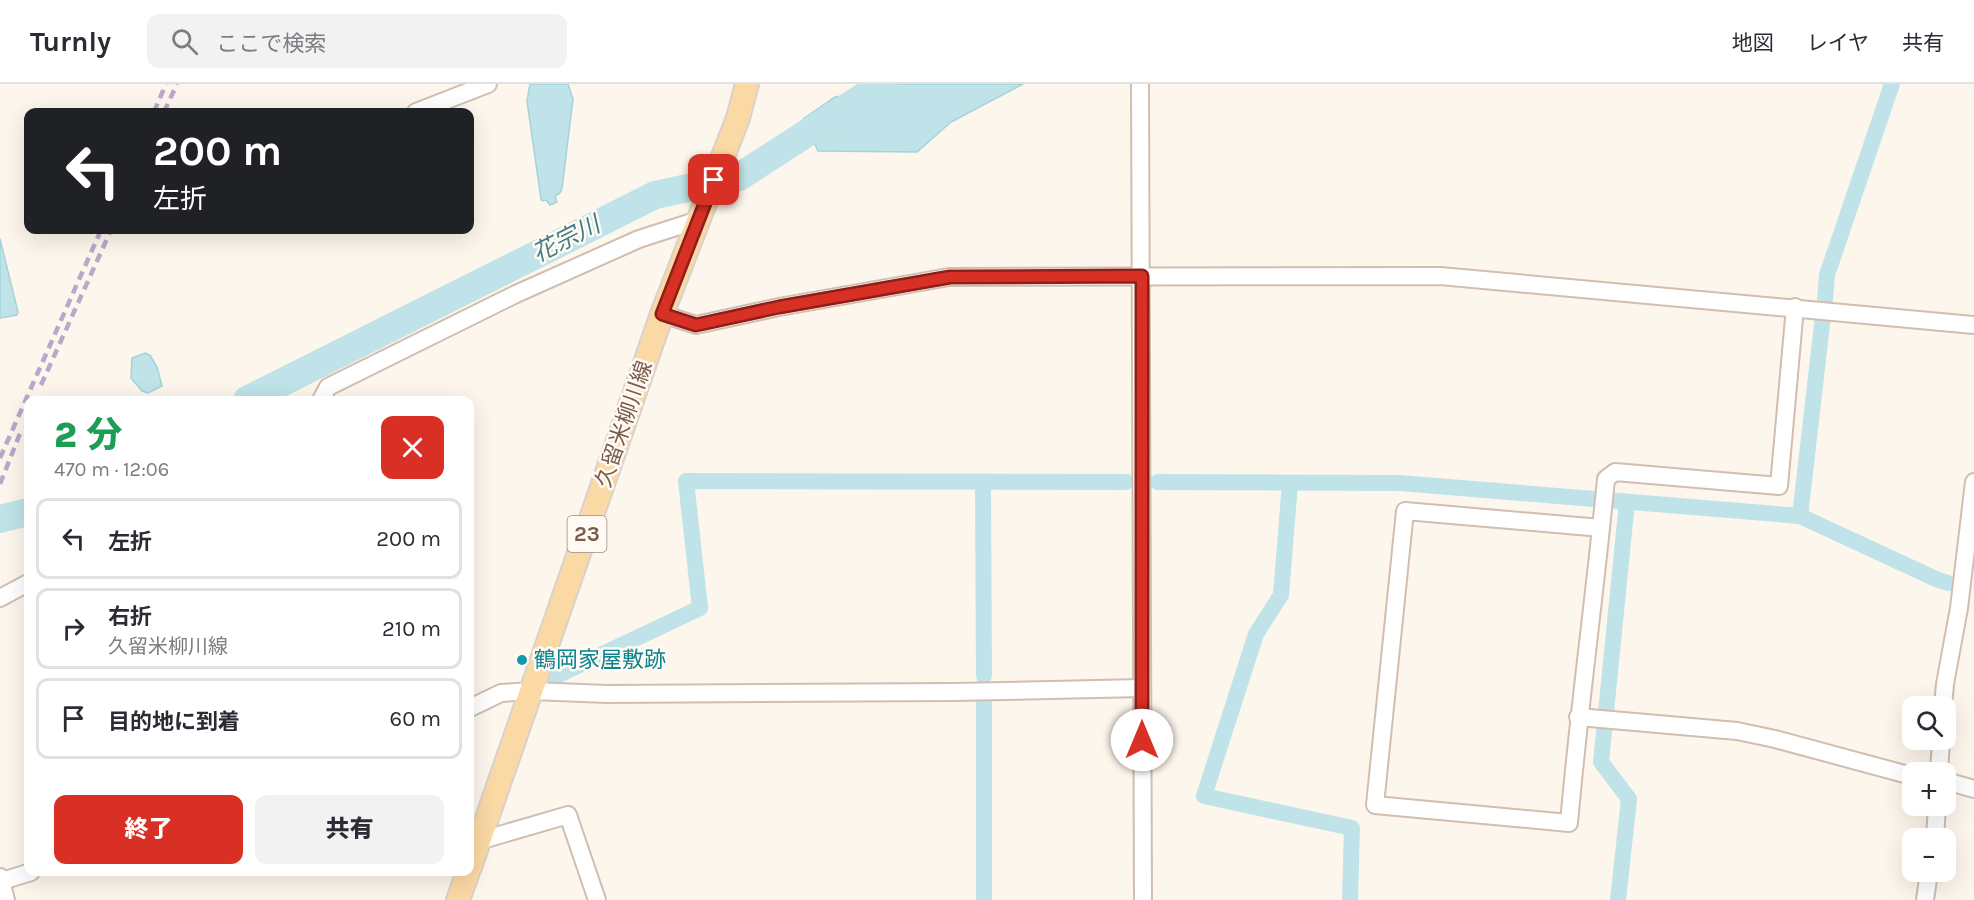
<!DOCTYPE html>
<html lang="ja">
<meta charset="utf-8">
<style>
body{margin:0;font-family:Karla,"Noto Sans JP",sans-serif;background:#f2f2f3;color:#2b2b33;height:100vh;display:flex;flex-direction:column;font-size:22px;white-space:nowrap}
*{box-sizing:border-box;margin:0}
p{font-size:20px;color:#7c7c81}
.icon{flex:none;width:33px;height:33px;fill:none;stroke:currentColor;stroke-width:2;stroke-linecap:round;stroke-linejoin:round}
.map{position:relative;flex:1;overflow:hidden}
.panel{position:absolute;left:24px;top:312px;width:450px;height:480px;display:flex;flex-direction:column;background:#fff;border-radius:12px;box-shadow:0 6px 24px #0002}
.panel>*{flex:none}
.hud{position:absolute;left:24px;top:24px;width:450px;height:126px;border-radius:12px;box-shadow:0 6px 24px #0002;background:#202124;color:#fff;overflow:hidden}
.controls{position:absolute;left:1902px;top:612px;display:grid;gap:12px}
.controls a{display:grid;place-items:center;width:54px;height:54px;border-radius:12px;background:#fff;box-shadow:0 6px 24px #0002;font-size:30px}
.pin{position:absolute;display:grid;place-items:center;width:51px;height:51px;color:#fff;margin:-26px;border-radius:12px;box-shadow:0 3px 9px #0006}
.me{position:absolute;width:66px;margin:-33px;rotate:0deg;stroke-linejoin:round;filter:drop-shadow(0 0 4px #0008)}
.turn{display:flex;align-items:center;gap:21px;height:126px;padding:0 30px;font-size:27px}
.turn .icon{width:78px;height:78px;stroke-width:2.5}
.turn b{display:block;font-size:42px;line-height:51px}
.round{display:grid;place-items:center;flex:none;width:63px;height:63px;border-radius:12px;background:#f2f2f3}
.head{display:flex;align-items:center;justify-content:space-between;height:102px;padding:0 30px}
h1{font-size:36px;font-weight:800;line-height:45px;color:#1e9e55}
.primary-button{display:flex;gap:12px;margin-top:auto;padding:12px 30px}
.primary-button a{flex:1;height:69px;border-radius:12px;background:#d93025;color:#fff;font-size:24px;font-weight:800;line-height:69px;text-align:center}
.primary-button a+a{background:#f2f2f3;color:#2b2b33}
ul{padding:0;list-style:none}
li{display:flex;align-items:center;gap:18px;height:81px;margin:0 12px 9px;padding:0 18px;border:3px solid #e1e1e2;border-radius:12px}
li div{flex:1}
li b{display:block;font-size:22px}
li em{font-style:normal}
header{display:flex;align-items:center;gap:36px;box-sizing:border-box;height:84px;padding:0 30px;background:#fff;border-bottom:2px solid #e1e1e2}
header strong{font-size:28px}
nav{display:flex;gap:33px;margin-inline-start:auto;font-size:21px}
.search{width:420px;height:54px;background:#f2f2f3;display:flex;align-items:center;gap:15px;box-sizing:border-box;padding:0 21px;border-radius:12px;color:#7c7c81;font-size:22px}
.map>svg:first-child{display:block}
.water{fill:#bfe3e8;stroke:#a5d3da;stroke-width:1.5}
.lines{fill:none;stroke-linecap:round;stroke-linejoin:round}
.canal{stroke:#bfe3e8;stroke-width:16}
.river{stroke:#bfe3e8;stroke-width:28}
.minor-casing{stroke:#d1beb0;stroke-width:20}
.major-casing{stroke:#dad1cd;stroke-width:26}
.minor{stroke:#fff;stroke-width:16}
.major{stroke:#fbd9a5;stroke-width:22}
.rail{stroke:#b9a8c9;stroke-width:4.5;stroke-dasharray:9 6;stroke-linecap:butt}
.route-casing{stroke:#8d1f18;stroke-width:15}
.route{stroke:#d93025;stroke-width:10}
.culture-dot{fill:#0f9aa8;stroke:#fffaf3;stroke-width:2}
.labels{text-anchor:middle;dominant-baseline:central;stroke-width:5;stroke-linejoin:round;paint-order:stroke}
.shield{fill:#fffaf3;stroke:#a28b7f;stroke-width:1.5}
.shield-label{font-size:21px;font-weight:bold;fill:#7a5c4d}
.street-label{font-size:22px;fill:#7a5c4d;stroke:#fffaf3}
.culture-label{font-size:22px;fill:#0d838f;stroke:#fffaf3;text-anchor:start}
.water-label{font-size:24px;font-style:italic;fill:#437c86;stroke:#fffaf3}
</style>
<header>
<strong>Turnly</strong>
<div class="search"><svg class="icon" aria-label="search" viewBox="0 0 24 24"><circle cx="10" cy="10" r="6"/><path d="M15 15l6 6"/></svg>ここで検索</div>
<nav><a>地図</a><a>レイヤ</a><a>共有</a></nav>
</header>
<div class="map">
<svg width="1974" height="816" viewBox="0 0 1974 816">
<rect width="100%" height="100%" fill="#fdf6ec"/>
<g class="water">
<path d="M 530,0 L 568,0 L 573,15 L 562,104 L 560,109 L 555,112 L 557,118 L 550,121 L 546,116 L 542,117 L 541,115 L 527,17 Z"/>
<path d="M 865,0 L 1023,0 L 951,38 L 917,68 L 818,67 L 803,35 L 835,13 L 852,11 Z"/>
<path d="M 0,155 L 18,228 L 17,231 L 0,234 Z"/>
<path d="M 145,269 L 150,271 L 157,283 L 162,302 L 148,309 L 142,307 L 131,294 L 132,274 Z"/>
</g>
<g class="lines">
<g class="canal">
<path d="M 1825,215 L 1827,191 L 1892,0"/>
<path d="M 983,398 L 984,592"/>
<path d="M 1158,398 L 1400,399 L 1594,415"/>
<path d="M 1290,399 L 1281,511 L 1256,550 L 1204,712 L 1352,744 L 1350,816"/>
<path d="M 1607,416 L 1800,432 L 1823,232"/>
<path d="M 1800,432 L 1936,495 L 1948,499"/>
<path d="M 552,594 L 700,524 L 686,397 L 1126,398"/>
<path d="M 984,620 L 984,816"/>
<path d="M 1618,816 L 1629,715 L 1601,678 L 1627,418"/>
</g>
<g class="river">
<path d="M 247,316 L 655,111 L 739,93 L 883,0"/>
<path d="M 0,435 L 28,428"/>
</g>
<g class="minor-casing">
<g id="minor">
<path d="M 1140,0 L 1143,816"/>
<path d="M 416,28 L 488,0"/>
<path d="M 662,230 L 696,241 L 779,223 L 949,193 L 1440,192 L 1974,241"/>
<path d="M 321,316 L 328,303 L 516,210 L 639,155 L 698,136"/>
<path d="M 1601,444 L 1405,427 L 1375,721 L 1569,739 C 1579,624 1595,510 1606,395 L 1615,388 L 1779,402 L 1795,223"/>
<path d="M 0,514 L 28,499"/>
<path d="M 1943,622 L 1945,600 L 1959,524 L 1974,398"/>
<path d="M 470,624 L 501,609 L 532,607 L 607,610 L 954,608 L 1142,604"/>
<path d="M 1578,633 L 1737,647 L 1775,655 L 1912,692"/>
<path d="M 1939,688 L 1941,656"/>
<path d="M 1946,697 L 1974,705"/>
<path d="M 1935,754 L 1937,722"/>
<path d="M 479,757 L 568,731 L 597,816"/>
<path d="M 0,793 L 6,816"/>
<path d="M 2,797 L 31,788"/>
<path d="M 1925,816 L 1929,788"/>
</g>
</g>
<g class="major-casing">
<g id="major">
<path d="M 470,783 L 662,230 L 738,34 L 747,0"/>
<path d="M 458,816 L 468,788"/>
</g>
</g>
<use href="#minor" class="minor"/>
<use href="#major" class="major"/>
<g class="rail">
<path d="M 154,28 L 166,0"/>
<path d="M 164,28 L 177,0"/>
<path d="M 41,301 L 111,146"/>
<path d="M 0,374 L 101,146"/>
<path d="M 0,400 L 21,347"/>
</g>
</g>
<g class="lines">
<g class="route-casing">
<path id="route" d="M 714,96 L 662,230 L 696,241 L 779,223 L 950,193 L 1142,192 L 1142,656"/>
</g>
<use href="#route" class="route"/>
</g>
<circle class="culture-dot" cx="522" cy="576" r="6"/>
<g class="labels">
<rect class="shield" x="567.5" y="432" width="39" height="36" rx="4.5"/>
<g class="shield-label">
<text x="587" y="450">23</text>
</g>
<g class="street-label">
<text transform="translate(624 340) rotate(-71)">久留米柳川線</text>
</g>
<g class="culture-label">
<text x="534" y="576">鶴岡家屋敷跡</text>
</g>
<g class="water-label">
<text transform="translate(566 155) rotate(-27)">花宗川</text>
</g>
</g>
</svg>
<div class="controls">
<a><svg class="icon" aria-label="search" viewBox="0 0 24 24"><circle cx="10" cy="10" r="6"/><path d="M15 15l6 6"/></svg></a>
<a>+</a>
<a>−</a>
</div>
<div class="pin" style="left:714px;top:96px;background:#d93025"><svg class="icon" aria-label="arrive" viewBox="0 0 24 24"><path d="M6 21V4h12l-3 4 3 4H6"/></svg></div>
<svg class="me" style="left:1142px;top:656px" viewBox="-20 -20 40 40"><circle r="19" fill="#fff"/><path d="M0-13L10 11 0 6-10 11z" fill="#d93025"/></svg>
<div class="hud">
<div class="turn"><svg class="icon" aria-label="left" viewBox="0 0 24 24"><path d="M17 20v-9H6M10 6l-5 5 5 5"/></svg><div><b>200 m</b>左折</div></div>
</div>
<section class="panel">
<div class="head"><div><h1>2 分</h1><p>470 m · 12:06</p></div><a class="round" style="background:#d93025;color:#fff"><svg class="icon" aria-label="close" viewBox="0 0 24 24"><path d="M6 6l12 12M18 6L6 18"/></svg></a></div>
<ul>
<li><svg class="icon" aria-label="left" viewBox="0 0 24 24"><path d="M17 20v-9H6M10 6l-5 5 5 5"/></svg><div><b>左折</b></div><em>200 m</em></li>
<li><svg class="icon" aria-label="right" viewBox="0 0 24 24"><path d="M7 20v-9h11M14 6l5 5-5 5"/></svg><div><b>右折</b><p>久留米柳川線</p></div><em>210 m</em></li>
<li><svg class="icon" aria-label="arrive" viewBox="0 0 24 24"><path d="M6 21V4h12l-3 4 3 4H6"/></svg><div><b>目的地に到着</b></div><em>60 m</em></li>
</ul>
<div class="primary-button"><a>終了</a><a>共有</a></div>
</section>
</div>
